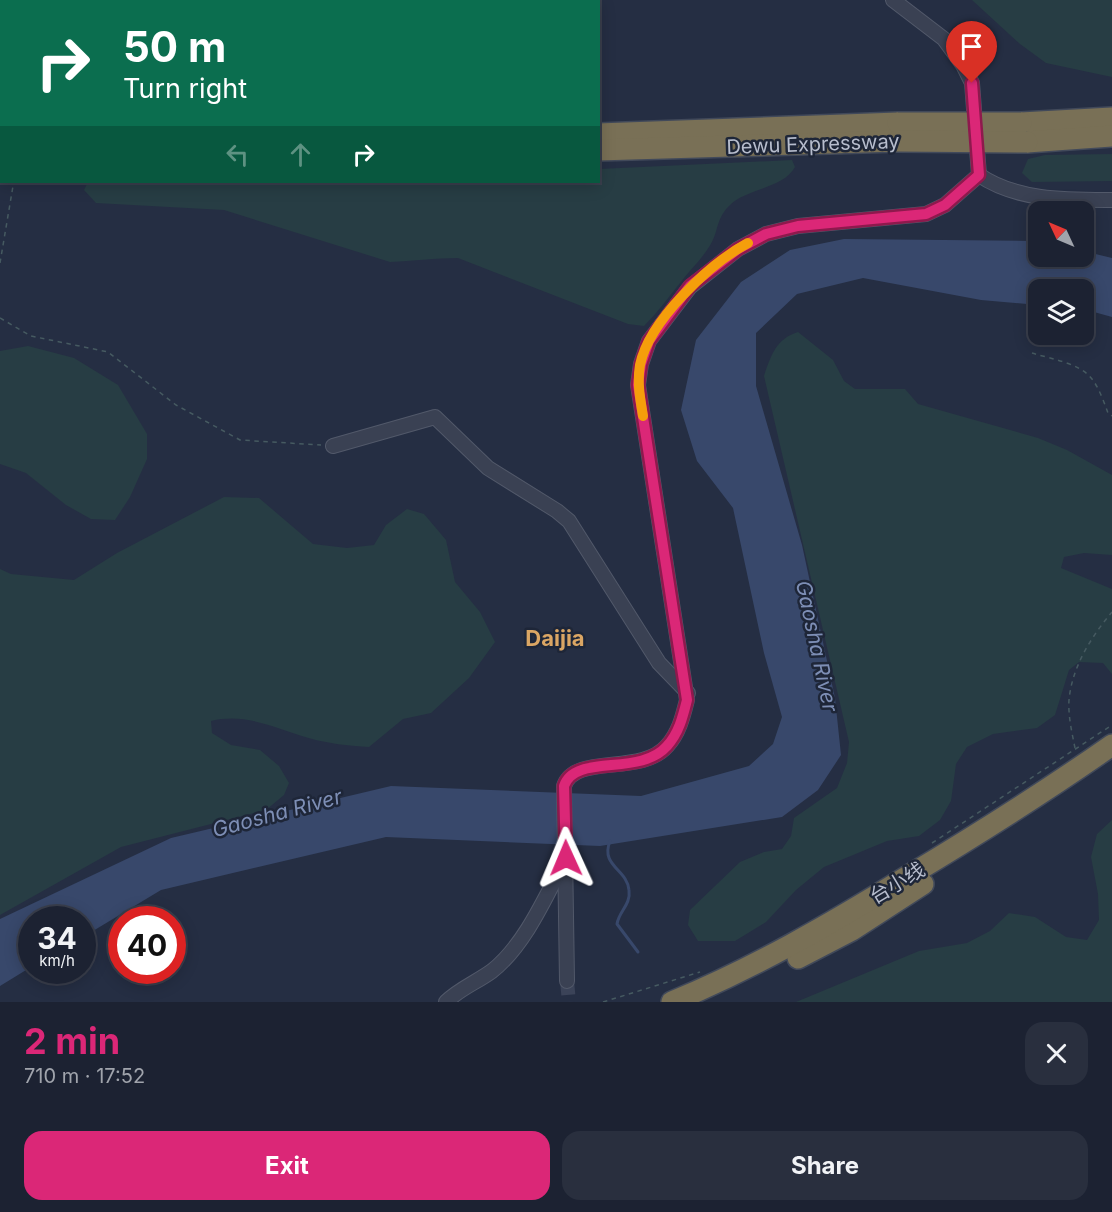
<!DOCTYPE html>
<meta charset="utf-8">
<style>
body{margin:0;font-family:Inter,"Noto Sans SC",sans-serif;background:#292f3e;color:#f1f3f6;height:100vh;display:flex;flex-direction:column;font-size:22px;white-space:nowrap}
*{box-sizing:border-box;margin:0}
p{font-size:20px;color:#a0a4ac}
.icon{flex:none;width:33px;height:33px;fill:none;stroke:currentColor;stroke-width:2;stroke-linecap:round;stroke-linejoin:round}
.map{position:relative;height:1002px;overflow:hidden}
.details{display:flex;flex-direction:column;background:#1c2232;flex:1}
.details>*{flex:none}
.banner{position:absolute;left:0px;top:0px;width:600px;height:183px;box-shadow:0 3px 15px #0003,0 0 0 2px #3a3f4d;background:#0b6e4f;color:#fff;overflow:hidden}
.needle{width:39px;rotate:314deg}
.tools{position:absolute;left:1028px;top:201px;display:grid;gap:12px}
.tools a{display:grid;place-items:center;width:66px;height:66px;border-radius:12px;background:#1c2232;box-shadow:0 3px 15px #0003,0 0 0 2px #3a3f4d;font-size:30px}
.speed{position:absolute;left:18px;top:906px;display:flex;gap:12px;font-size:30px;font-weight:700;text-align:center}
.speed>*{display:grid;place-content:center;width:78px;height:78px;border-radius:50%;background:#1c2232;box-shadow:0 3px 15px #0003,0 0 0 2px #3a3f4d;line-height:1}
.speed small{font-size:15px;font-weight:400}
.speed .limit{border:9px solid #d22;background:#fff;color:#111}
.pin{position:absolute;display:grid;place-items:center;width:51px;height:51px;color:#fff;margin:-62px -26px;border-radius:50% 50% 50% 0;rotate:-45deg;box-shadow:0 0 6px #0007}
.pin .icon{rotate:45deg}
.me{position:absolute;width:66px;margin:-33px;rotate:359deg;stroke-linejoin:round;filter:drop-shadow(0 0 4px #0008)}
.turn{display:flex;align-items:center;gap:21px;height:126px;padding:0 24px;font-size:27px}
.turn .icon{width:78px;height:78px;stroke-width:2.5}
.turn b{display:block;font-size:42px;line-height:51px}
.lanes{display:flex;align-items:center;height:57px;padding:0 24px;background:#0003;justify-content:center;gap:30px;direction:ltr}
.lanes .off{opacity:.35}
.round{display:grid;place-items:center;flex:none;width:63px;height:63px;border-radius:18px;background:#292f3e}
.overview{display:flex;align-items:center;justify-content:space-between;height:102px;padding:0 24px}
h1{font-size:36px;font-weight:700;line-height:45px;color:#db2777}
.button{display:flex;gap:12px;margin-top:auto;padding:12px 24px}
.button a{flex:1;height:69px;border-radius:18px;background:#db2777;color:#fff;font-size:24px;font-weight:700;line-height:69px;text-align:center}
.button a+a{background:#292f3e;color:#f1f3f6}
.map>svg:first-child{display:block}
.green{fill:#273d44}
.water{fill:#38486b}
.lines{fill:none;stroke-linecap:round;stroke-linejoin:round}
.stream{stroke:#38486b;stroke-width:3}
.minor-tunnel{stroke:#3b4358;stroke-width:14;stroke-dasharray:14 7;stroke-linecap:butt}
.minor-casing{stroke:#52596a;stroke-width:16}
.highway-casing{stroke:#41495a;stroke-width:24}
.path{stroke:#465a61;stroke-width:1.5;stroke-dasharray:4.5 4.5;stroke-linecap:butt}
.minor{stroke:#3a4153;stroke-width:14}
.highway{stroke:#797056;stroke-width:21}
.highway-bridge-casing{stroke:#41495a;stroke-width:24;stroke-linecap:butt}
.highway-bridge{stroke:#797056;stroke-width:21}
.route-casing{stroke:#8e194d;stroke-width:15}
.route{stroke:#db2777;stroke-width:10}
.slow{stroke:#f59e0b;stroke-width:10}
.labels{text-anchor:middle;dominant-baseline:central;stroke-width:5;stroke-linejoin:round;paint-order:stroke}
.street-label{font-size:20px;fill:#b7bdcd;stroke:#1e2638}
.water-label{font-size:21px;font-style:italic;fill:#7d8eb5;stroke:#1e2638}
.quarter-label{font-size:22px;font-weight:bold;fill:#dba664;stroke:#1e2638}
</style>
<div class="map">
<svg width="1112" height="1002" viewBox="0 0 1112 1002">
<rect width="100%" height="100%" fill="#252e43"/>
<g class="green">
<path d="M 0,0 L 162,0 L 2,2 L 0,92 Z"/>
<path d="M 972,0 L 1112,0 L 1112,77 L 1046,63 L 1020,44 Z"/>
<path d="M 1112,154 L 1112,181 L 1032,182 L 1022,173 L 1028,159 L 1045,155 Z"/>
<path d="M 792,160 L 795,167 C 783,189 746,188 729,206 C 715,220 719,232 709,247 C 701,260 689,271 680,283 C 668,298 657,313 644,326 L 628,324 L 458,258 C 435,258 413,261 390,262 L 224,210 L 96,203 L 84,190 L 88,182 L 598,182 L 599,169 Z"/>
<path d="M 798,332 L 833,360 L 844,381 L 855,389 L 905,389 L 918,404 L 1038,438 L 1067,450 L 1112,475 L 1112,555 L 1084,553 L 1064,557 L 1061,568 L 1112,589 L 1112,674 L 1103,663 L 1079,662 L 1069,670 L 1055,715 L 1037,728 L 993,734 L 967,747 L 956,764 L 951,801 L 940,820 L 919,836 L 887,841 L 824,867 L 796,890 L 766,922 L 735,941 L 698,941 L 688,925 L 690,910 L 740,862 L 764,852 L 782,849 L 791,836 L 794,818 L 837,788 L 847,763 L 849,742 L 764,376 C 771,355 776,339 798,332 Z"/>
<path d="M 28,346 L 74,358 L 118,385 L 147,434 L 147,459 L 130,497 L 115,520 L 91,519 L 66,505 L 26,473 L 0,464 L 0,351 Z"/>
<path d="M 224,497 L 259,498 L 313,544 L 347,548 L 374,545 L 386,525 L 407,509 L 424,514 L 446,540 L 455,582 L 480,612 L 495,642 L 469,678 L 431,713 L 403,719 L 369,747 C 355,746 340,745 326,742 C 287,735 252,711 211,721 L 212,733 L 231,745 L 260,750 L 279,766 L 289,783 L 284,795 L 266,810 L 121,847 L 0,915 L 0,569 L 11,574 L 74,580 L 117,553 Z"/>
<path d="M 1112,820 L 1112,1002 L 796,1002 L 919,951 L 967,943 L 990,931 L 1009,913 L 1035,917 L 1066,937 L 1087,940 L 1099,920 L 1098,894 L 1091,857 L 1097,834 Z"/>
</g>
<path class="water" d="M 844,239 L 1034,241 L 1038,242 L 1038,256 L 1083,256 L 1083,251 L 1112,258 L 1112,317 L 1083,309 L 1083,290 L 1038,290 L 1038,305 L 981,300 L 863,278 L 797,294 L 756,333 L 756,386 L 802,545 L 835,698 L 841,755 L 818,790 L 782,817 L 600,846 L 386,837 L 161,890 L 83,937 L 82,920 L 32,920 L 31,967 L 0,986 L 0,919 L 171,838 L 391,786 L 641,796 L 749,766 L 773,744 L 782,717 L 764,653 L 733,508 L 697,461 L 681,410 L 696,340 L 741,282 L 790,250 Z"/>
<g class="lines">
<path class="stream" d="M 610,841 C 600,866 627,869 629,890 C 631,905 619,911 617,924 L 638,952"/>
<path class="minor-tunnel" d="M 567,981 L 569,1002"/>
<g class="minor-casing">
<g id="minor">
<path d="M 979,175 C 1017,201 1067,200 1112,200"/>
<path d="M 333,446 L 435,417 L 488,468 L 557,511 L 569,521 L 659,663 L 688,693"/>
<path d="M 567,981 L 564,786 C 575,753 641,776 667,746 C 679,733 683,716 687,700 L 638,385 L 641,364 L 649,341 L 690,287 L 738,249 L 766,234 L 798,226 L 926,214 L 945,205 L 979,175 L 972,83 L 963,65 L 944,39 L 893,0"/>
<path d="M 446,1002 C 459,989 477,982 492,971 C 525,945 546,896 565,860"/>
</g>
</g>
<g class="highway-casing">
<g id="highway">
<path d="M 1021,123 L 1112,118"/>
<path d="M 598,134 L 898,123"/>
<path d="M 0,142 L 2,142"/>
<path d="M 1027,142 L 1112,136"/>
<path d="M 598,150 L 897,141"/>
<path d="M 0,161 L 2,161"/>
<path d="M 798,958 L 852,930 L 923,884"/>
<path d="M 672,1002 C 754,968 829,925 905,878 C 975,836 1045,792 1112,745"/>
</g>
</g>
<g class="path">
<path d="M 118,2 L 120,0"/>
<path d="M 0,263 L 13,186 L 17,182"/>
<path d="M 0,318 L 31,336 L 108,352 L 176,405 L 240,440 L 321,445"/>
<path d="M 1032,353 C 1051,359 1080,363 1092,379 C 1099,388 1104,402 1108,413 L 1112,416"/>
<path d="M 1075,748 C 1072,733 1068,716 1069,700 C 1072,667 1091,637 1112,612"/>
<path d="M 932,843 L 1112,725"/>
<path d="M 603,1002 L 700,972"/>
</g>
<use href="#minor" class="minor"/>
<use href="#highway" class="highway"/>
<g class="highway-bridge-casing">
<g id="highway-bridge">
<path d="M 898,123 L 1021,123"/>
<path d="M 897,141 L 1027,142"/>
</g>
</g>
<use href="#highway-bridge" class="highway-bridge"/>
</g>
<g class="lines">
<g class="route-casing">
<path id="route" d="M 566,858 L 564,786 C 575,753 640,777 667,746 C 679,733 683,716 687,700 L 638,385 L 641,364 L 649,341 L 690,286 L 738,249 L 766,234 L 798,226 L 926,214 L 945,205 L 979,175 L 972,83"/>
</g>
<use href="#route" class="route"/>
<path class="slow" d="M 643,416 C 640,398 637,383 640,365 C 649,321 709,264 748,243"/>
</g>
<g class="labels">
<g class="street-label">
<text transform="translate(813 144) rotate(-2)">Dewu Expressway</text>
<text transform="translate(897 883) rotate(-31)">台小线</text>
</g>
<g class="water-label">
<text transform="translate(817 646) rotate(78)">Gaosha River</text>
<text transform="translate(277 813) rotate(-15)">Gaosha River</text>
</g>
<g class="quarter-label">
<text x="555" y="638">Daijia</text>
</g>
</g>
</svg>
<div class="tools">
<a><svg class="needle" viewBox="-14 -14 28 28"><path d="M0-13l5 13h-10z" fill="#e53935"/><path d="M0 13l5-13h-10z" fill="#a0a4ac"/></svg></a>
<a><svg class="icon" aria-label="layers" viewBox="0 0 24 24"><path d="M12 4l9 5-9 5-9-5zM3 14l9 5 9-5"/></svg></a>
</div>
<div class="speed"><div>34<small>km/h</small></div><div class="limit">40</div></div>
<div class="pin" style="left:972px;top:83px;background:#d93025"><svg class="icon" aria-label="arrive" viewBox="0 0 24 24"><path d="M6 21V4h12l-3 4 3 4H6"/></svg></div>
<svg class="me" style="left:566px;top:858px" viewBox="-20 -20 40 40"><path d="M0-17L14 15 0 8-14 15z" fill="#db2777" stroke="#fff" stroke-width="4"/></svg>
<div class="banner">
<div class="turn"><svg class="icon" aria-label="right" viewBox="0 0 24 24"><path d="M7 20v-9h11M14 6l5 5-5 5"/></svg><div><b>50 m</b>Turn right</div></div>
<div class="lanes"><svg class="icon off" aria-label="left" viewBox="0 0 24 24"><path d="M17 20v-9H6M10 6l-5 5 5 5"/></svg><svg class="icon off" aria-label="ahead" viewBox="0 0 24 24"><path d="M12 20V5M6 11l6-6 6 6"/></svg><svg class="icon" aria-label="right" viewBox="0 0 24 24"><path d="M7 20v-9h11M14 6l5 5-5 5"/></svg></div>
</div>
</div>
<section class="details">
<div class="overview"><div><h1>2 min</h1><p>710 m · 17:52</p></div><a class="round"><svg class="icon" aria-label="close" viewBox="0 0 24 24"><path d="M6 6l12 12M18 6L6 18"/></svg></a></div>
<div class="button"><a>Exit</a><a>Share</a></div>
</section>
